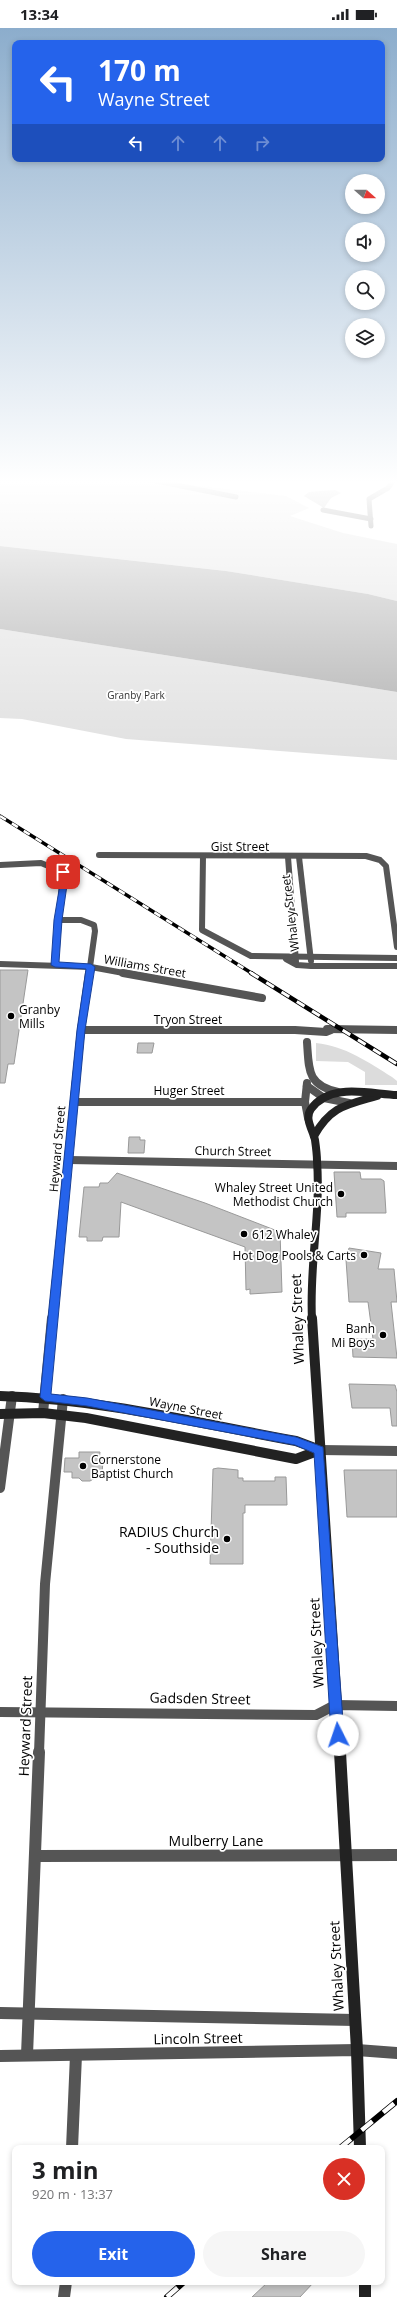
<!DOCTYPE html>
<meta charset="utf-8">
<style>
body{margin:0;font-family:"Open Sans",sans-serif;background:#f6f6f6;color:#202124;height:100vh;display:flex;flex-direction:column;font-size:15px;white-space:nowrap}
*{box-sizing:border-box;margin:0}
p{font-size:13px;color:#757577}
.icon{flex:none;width:22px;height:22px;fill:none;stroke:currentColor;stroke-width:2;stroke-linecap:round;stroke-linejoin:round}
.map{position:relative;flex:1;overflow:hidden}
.side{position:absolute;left:12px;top:2117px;width:373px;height:140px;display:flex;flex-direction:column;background:#fff;border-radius:8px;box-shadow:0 2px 6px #0003}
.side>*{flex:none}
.guide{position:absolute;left:12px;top:12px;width:373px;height:122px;border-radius:8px;box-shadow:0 2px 6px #0003;background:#2563eb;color:#fff;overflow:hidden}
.needle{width:26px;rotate:111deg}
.fabs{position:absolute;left:345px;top:146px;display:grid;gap:8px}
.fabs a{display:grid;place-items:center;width:40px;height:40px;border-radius:50%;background:#fff;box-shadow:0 2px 6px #0003;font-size:20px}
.pin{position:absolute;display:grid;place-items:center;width:34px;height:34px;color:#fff;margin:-17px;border-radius:8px;box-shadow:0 2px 6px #0006}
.me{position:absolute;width:44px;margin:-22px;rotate:356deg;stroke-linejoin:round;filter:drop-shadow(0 0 3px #0008)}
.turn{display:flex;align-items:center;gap:14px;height:84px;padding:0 20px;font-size:18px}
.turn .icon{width:52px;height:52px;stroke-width:2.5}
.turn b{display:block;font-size:28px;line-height:34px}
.lanes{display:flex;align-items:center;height:38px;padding:0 20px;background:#0003;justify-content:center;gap:20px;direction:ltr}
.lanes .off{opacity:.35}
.round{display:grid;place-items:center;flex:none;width:42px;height:42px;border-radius:21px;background:#f6f6f6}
.overview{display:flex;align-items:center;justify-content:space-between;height:68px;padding:0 20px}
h1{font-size:24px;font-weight:700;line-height:30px}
.primary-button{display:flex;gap:8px;margin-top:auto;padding:8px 20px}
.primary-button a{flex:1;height:46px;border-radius:24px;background:#2563eb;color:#fff;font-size:16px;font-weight:700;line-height:46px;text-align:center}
.primary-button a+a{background:#f6f6f6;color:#202124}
.status{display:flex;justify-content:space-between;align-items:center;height:28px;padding:0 20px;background:#fff;direction:ltr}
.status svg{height:11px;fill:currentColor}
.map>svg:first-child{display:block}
.green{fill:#dcdcdc}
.water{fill:#a3a3a3}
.building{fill:#c4c4c4;stroke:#999}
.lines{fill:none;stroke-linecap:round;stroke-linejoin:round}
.minor-far4{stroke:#555;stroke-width:5}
.minor-far3{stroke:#555;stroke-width:6}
.minor-far2{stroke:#555;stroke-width:8}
.minor-far1{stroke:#555;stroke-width:10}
.minor{stroke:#555;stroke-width:12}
.tertiary-far1{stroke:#555;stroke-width:10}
.tertiary{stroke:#555;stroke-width:12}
.secondary-far2{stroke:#222;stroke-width:8}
.secondary-far1{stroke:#222;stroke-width:10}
.secondary{stroke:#222;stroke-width:12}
.rail-far2-casing{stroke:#000;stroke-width:3.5}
.rail-far1-casing{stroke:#000;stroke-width:4.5}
.rail-casing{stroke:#000;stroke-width:6}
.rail-far2{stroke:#fff;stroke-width:2.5;stroke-dasharray:7;stroke-linecap:butt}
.rail-far1{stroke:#fff;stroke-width:3;stroke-dasharray:9;stroke-linecap:butt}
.rail{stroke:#fff;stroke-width:4.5;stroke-dasharray:14;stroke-linecap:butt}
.route{fill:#2563eb;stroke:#184099}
.poi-dot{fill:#000;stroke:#fff;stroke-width:1.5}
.labels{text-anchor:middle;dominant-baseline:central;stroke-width:3.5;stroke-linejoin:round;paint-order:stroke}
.far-park-label{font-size:10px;fill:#333;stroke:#fff}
.street-label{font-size:12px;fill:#000;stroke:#fff}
.poi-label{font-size:12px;fill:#000;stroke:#fff;text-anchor:start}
.near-street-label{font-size:14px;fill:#000;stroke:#fff}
.near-poi-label{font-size:14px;fill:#000;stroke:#fff;text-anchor:end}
</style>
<div class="status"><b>13:34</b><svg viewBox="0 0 49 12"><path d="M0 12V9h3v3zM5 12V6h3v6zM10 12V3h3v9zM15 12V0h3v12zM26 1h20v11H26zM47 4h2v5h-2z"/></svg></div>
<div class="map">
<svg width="397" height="2269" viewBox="0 0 397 2269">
<rect width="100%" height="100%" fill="#fff"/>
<g class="green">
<path d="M 0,452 L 149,452 L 286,468 L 309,480 L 290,488 L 343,505 L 397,516 L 397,573 L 368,566 L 226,543 L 0,518 Z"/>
<path d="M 0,601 L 397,664 L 397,732 L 126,711 L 22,691 L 0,690 Z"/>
<path d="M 316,1015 C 345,1018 368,1034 392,1049 L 397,1053 L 397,1057 L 365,1057 L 365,1044 L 348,1034 L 316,1033 Z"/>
</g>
<g class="water">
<path d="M 335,462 L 341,465 L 331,470 L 324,480 L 304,468 L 309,464 Z"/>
<path d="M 0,518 L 226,543 L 368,566 L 397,573 L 397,664 L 0,601 Z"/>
</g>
<g class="building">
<path d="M 0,942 L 28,942 L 14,1036 L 8,1036 L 5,1055 L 0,1055 Z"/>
<path d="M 138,1015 L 154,1015 L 152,1025 L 137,1025 Z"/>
<path d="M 129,1109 L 140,1109 L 140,1112 L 145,1112 L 144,1125 L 128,1125 Z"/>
<path d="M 334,1144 L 360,1144 L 361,1151 L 381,1151 L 384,1153 L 386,1185 L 346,1185 L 346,1189 L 337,1189 Z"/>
<path d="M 117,1145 L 205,1175 L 280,1204 L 282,1264 L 250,1266 L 250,1261 L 246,1262 L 245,1219 L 121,1174 L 119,1209 L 103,1209 L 102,1213 L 87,1213 L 87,1209 L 79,1209 L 84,1159 L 99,1159 L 100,1155 L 108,1155 Z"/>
<path d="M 349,1220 L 381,1225 L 378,1241 L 394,1241 L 397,1274 L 391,1274 L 397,1330 L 353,1329 L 352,1311 L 373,1311 L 368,1274 L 349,1274 L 346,1232 Z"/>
<path d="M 349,1356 L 395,1357 L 397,1364 L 397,1398 L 392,1398 L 390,1380 L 352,1380 Z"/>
<path d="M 79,1424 L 100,1424 L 99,1432 L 103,1432 L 102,1446 L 95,1446 L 95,1450 L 90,1453 L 82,1453 L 79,1450 L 72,1450 L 72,1444 L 64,1444 L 65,1430 L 79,1430 Z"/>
<path d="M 218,1440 L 238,1442 L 238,1450 L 243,1450 L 243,1453 L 275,1453 L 275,1449 L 286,1449 L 287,1477 L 245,1477 L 245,1485 L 243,1485 L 243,1536 L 210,1536 L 213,1441 Z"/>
<path d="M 344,1442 L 397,1442 L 397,1489 L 347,1489 Z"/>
<path d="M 268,2254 L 314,2254 L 300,2269 L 252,2269 Z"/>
</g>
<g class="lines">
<g class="minor-far4">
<path d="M 151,452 L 236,469"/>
<path d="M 323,482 L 371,491"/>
<path d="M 371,498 L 369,471 L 388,460 L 394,452"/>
</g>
<g class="minor-far3">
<path d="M 99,827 L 366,828 L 380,832 L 386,838 L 397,919"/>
<path d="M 203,828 L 202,902 L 251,928 L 397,930"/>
<path d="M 288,829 L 296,934"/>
<path d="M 299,829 L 311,933"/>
<path d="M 0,837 L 41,835 L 63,844 L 55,937"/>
<path d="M 58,892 L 81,892 L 94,897 L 95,903 L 89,946"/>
<path d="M 286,931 L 297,937 L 311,938 L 397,938"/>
<path d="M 0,936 L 91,939 L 129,946"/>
</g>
<g class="minor-far2">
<path d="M 123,945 L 262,970"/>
<path d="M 327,1001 L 397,1002"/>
<path d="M 81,1002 L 295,1002 L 326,1004 L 331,1002"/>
<path d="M 307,1014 C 309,1042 307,1057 338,1064"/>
<path d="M 307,1055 L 305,1074 L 308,1090"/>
<path d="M 307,1058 L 324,1070 L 349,1075"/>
<path d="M 74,1074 L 305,1074"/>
<path d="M 69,1132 L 397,1138"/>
<path d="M 52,1291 L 81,1002 L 89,945"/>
</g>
<g class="minor-far1">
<path d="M 43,1385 L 52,1290"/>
<path d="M 320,1422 L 397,1423"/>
<path d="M 0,1684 L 316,1687 L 335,1677 L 397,1678"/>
<path d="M 39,1725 L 45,1556 L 63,1371"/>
</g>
<g class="minor">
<path d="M 35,1828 L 397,1827"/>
<path d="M 27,2027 L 39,1724"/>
<path d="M 72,2120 L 76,2027"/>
<path d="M 64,2269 L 66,2254"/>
</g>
<path class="tertiary-far1" d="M 0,1460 L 12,1368"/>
<g class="tertiary">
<path d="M 0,1985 L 355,1992"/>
<path d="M 0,2028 L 357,2022 L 397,2025"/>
</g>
<g class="secondary-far2">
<path d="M 314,1108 C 331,1078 346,1077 377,1068"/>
<path d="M 312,1291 C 309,1238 321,1186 317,1133 C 317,1126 316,1119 315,1112 C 313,1102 304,1091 311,1081 C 330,1054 370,1066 397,1067"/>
</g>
<g class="secondary-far1">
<path d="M 312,1290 L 340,1725"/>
<path d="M 0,1368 C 101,1371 197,1395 296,1413 L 320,1422"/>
<path d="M 0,1386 L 43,1385 L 86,1390 L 296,1431 L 320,1422"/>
</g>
<g class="secondary">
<path d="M 340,1724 L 357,2022 L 360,2120"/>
<path d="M 365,2254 L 365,2269"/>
</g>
<g class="rail-far2-casing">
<path id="rail-far2" d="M 0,788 L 253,946"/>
</g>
<g class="rail-far1-casing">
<path id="rail-far1" d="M 251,945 L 397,1036"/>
</g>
<g class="rail-casing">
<g id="rail">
<path d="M 340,2120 L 397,2073"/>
<path d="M 167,2269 L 184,2254"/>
</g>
</g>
<use href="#rail-far2" class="rail-far2"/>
<use href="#rail-far1" class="rail-far1"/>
<use href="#rail" class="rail"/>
</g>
<linearGradient id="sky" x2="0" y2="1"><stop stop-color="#8cadcc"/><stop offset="0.59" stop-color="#fff"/><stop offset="1" stop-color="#fff" stop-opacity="0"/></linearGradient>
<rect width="397" height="769" fill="url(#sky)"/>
<path class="route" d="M 63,842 L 67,844 L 68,850 L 62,892 L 59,934 L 91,936 L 95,939 L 85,1002 L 51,1366 L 87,1370 L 296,1409 L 323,1419 L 344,1707 L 342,1711 L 338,1713 L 333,1711 L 331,1707 L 314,1425 L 295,1417 L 87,1378 L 45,1373 L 40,1369 L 77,1002 L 86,941 L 55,939 L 51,937 L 54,892 L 61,850 L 59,844 Z"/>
<g class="poi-dot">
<circle cx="11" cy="988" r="4"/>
<circle cx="341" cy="1166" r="4"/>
<circle cx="244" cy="1206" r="4"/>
<circle cx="364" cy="1227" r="4"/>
<circle cx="383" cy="1307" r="4"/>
<circle cx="83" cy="1438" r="4"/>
<circle cx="227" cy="1511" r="4"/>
</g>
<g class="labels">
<g class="far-park-label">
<text x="136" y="667">Granby Park</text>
</g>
<g class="street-label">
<text x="240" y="818">Gist Street</text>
<text transform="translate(290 885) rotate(-97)">Whaley Street</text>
<text transform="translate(145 938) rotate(10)">Williams Street</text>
<text x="188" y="991">Tryon Street</text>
<text x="189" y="1062">Huger Street</text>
<text transform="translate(57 1121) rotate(-85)">Heyward Street</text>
<text transform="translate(233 1123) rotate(1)">Church Street</text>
<text transform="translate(186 1380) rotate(11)">Wayne Street</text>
</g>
<g class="poi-label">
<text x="19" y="981">Granby<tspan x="19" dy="14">Mills</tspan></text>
<text x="333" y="1159" text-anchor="end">Whaley Street United<tspan x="333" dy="14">Methodist Church</tspan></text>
<text x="252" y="1206">612 Whaley</text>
<text x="356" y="1227" text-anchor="end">Hot Dog Pools &amp; Carts</text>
<text x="375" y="1300" text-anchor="end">Banh<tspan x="375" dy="14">Mi Boys</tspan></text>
<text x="91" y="1431">Cornerstone<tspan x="91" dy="14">Baptist Church</tspan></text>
</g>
<g class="near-street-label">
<text transform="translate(297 1291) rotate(-92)">Whaley Street</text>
<text transform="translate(316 1615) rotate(-93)">Whaley Street</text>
<text transform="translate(200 1670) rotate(1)">Gadsden Street</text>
<text transform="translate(25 1698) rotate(-88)">Heyward Street</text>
<text x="216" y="1812">Mulberry Lane</text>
<text transform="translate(336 1938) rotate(-93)">Whaley Street</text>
<text transform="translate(198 2010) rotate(-1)">Lincoln Street</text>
</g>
<g class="near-poi-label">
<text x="219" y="1503">RADIUS Church<tspan x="219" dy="16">- Southside</tspan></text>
</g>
</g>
</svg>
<div class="fabs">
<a><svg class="needle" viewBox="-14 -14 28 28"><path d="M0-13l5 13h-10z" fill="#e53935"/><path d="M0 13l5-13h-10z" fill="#757577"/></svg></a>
<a><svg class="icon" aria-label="sound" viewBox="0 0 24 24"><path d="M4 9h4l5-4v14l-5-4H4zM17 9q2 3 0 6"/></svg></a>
<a><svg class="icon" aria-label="search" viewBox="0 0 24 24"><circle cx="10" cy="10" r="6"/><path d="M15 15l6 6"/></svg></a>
<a><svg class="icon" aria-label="layers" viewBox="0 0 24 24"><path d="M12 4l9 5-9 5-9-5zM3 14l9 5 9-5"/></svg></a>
</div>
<div class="pin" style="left:63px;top:844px;background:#d93025"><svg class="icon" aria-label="arrive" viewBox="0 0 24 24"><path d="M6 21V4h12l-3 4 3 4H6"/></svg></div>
<svg class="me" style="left:338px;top:1707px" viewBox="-20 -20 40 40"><circle r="19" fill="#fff"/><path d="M0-13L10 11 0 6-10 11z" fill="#2563eb"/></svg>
<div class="guide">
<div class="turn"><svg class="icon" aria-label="left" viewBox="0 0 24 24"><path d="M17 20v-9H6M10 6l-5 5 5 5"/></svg><div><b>170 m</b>Wayne Street</div></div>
<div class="lanes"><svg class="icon" aria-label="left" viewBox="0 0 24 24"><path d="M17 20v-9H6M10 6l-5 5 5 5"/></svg><svg class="icon off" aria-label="ahead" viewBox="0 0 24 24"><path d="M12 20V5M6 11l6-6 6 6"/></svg><svg class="icon off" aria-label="ahead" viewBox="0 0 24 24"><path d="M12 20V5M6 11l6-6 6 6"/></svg><svg class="icon off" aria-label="right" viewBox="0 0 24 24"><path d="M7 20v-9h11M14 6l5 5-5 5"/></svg></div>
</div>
<section class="side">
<div class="overview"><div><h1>3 min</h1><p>920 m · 13:37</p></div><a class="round" style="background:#d93025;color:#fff"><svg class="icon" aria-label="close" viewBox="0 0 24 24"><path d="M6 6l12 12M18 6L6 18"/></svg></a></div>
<div class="primary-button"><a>Exit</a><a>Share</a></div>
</section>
</div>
